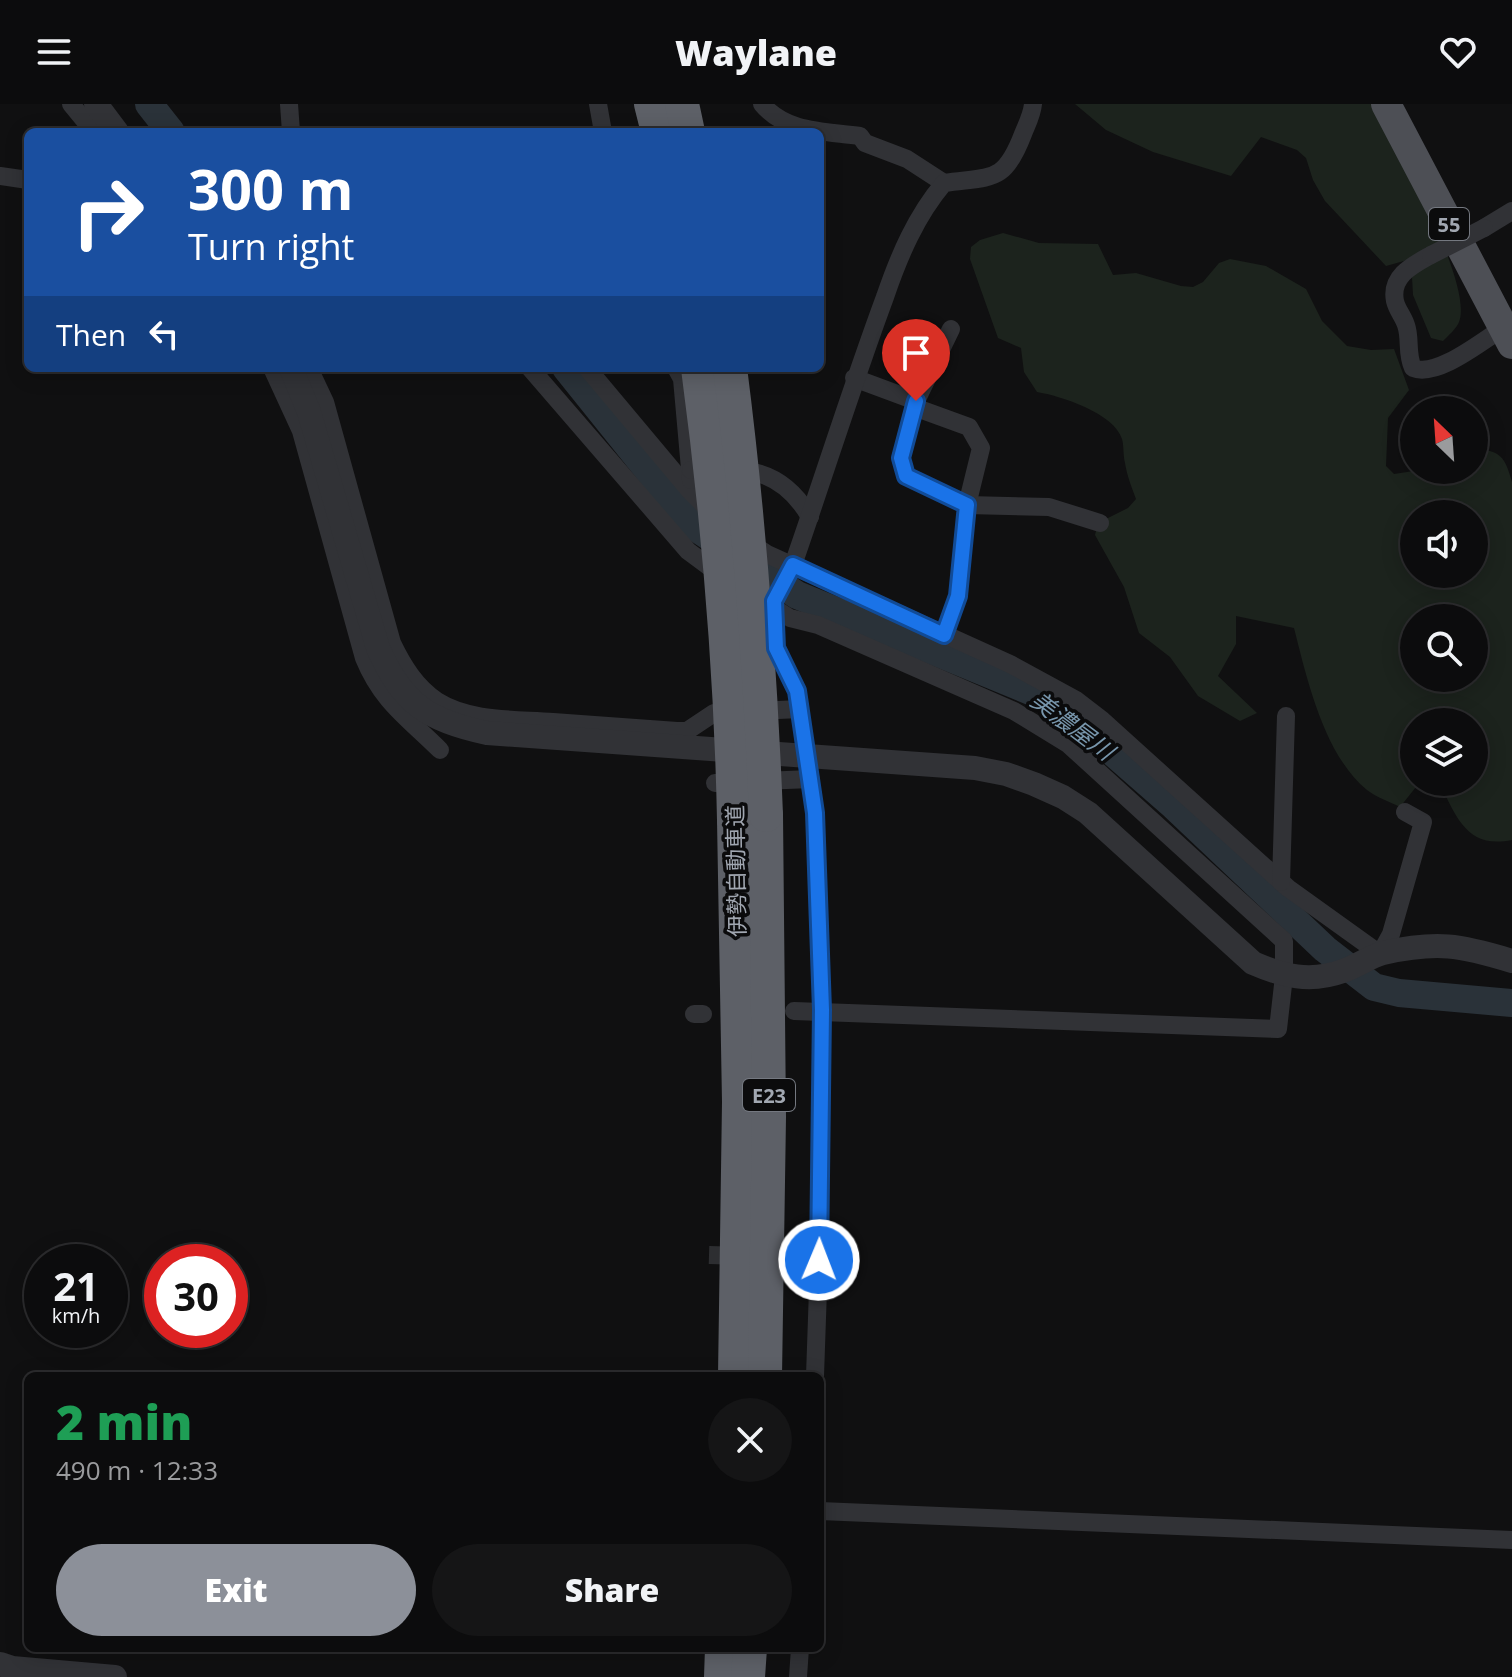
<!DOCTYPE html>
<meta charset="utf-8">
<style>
body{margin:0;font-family:"Open Sans","Noto Sans JP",sans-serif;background:#151516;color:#f1f3f6;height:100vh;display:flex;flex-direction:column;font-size:30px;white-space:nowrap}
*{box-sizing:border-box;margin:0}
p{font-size:26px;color:#9a9b9d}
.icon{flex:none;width:44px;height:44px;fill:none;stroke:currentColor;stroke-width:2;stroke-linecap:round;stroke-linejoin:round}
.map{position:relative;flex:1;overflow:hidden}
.panel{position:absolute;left:24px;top:1268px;width:800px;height:280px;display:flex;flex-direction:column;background:#0c0c0d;border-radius:12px;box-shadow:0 4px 20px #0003,0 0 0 2px #2c2c2e}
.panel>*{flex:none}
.hud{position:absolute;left:24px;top:24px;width:800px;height:244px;border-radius:12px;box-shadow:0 4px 20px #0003,0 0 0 2px #2c2c2e;background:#1a4fa0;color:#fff;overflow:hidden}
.needle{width:52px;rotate:335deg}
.tools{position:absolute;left:1400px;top:292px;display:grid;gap:16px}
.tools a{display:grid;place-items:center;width:88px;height:88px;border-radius:50%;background:#0c0c0d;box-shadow:0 4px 20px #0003,0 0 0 2px #2c2c2e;font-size:40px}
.speed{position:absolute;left:24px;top:1140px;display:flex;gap:16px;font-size:40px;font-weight:700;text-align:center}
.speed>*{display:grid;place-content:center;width:104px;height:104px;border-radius:50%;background:#0c0c0d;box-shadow:0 4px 20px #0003,0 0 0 2px #2c2c2e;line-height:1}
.speed small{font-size:20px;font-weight:400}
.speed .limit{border:12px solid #d22;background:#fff;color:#111}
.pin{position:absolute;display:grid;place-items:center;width:68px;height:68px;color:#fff;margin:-82px -34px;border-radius:50% 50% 50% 0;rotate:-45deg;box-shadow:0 0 8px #0007}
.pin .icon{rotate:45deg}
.me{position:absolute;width:88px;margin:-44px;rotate:1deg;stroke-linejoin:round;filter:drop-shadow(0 0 6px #0008)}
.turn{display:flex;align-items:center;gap:28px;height:168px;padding:0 32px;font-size:36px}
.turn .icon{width:104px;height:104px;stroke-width:2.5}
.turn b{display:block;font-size:56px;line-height:68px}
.then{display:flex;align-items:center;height:76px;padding:0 32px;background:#0003;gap:16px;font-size:30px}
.round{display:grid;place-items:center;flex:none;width:84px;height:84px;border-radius:42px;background:#151516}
.overview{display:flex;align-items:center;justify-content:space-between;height:136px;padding:0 32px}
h1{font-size:48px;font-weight:800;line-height:60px;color:#1e9e55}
.button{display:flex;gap:16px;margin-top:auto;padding:16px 32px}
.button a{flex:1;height:92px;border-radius:48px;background:#8c9099;color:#fff;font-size:32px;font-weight:800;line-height:92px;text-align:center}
.button a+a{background:#151516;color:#f1f3f6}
header{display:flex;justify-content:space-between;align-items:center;height:104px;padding:0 32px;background:#0c0c0d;font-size:36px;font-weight:800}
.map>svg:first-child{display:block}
.green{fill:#1c231d;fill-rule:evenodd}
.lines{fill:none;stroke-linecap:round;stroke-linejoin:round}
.river{stroke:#2a3239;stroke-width:28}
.minor-tunnel{stroke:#2d2e31;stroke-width:18;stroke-dasharray:18 9;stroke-linecap:butt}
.minor{stroke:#313236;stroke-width:18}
.tertiary{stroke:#313236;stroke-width:24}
.primary{stroke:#4d4f55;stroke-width:30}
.motorway{stroke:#5d6067;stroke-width:34}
.minor-bridge{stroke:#313236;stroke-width:18}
.motorway-bridge{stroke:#5d6067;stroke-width:34}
.route-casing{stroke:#114b97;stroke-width:20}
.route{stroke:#1a73e8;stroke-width:14}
.labels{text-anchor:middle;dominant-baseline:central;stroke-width:7;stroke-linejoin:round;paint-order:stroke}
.shield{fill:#0b0b0c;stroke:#747880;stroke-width:2}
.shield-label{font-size:20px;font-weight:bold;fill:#a1a7b1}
.street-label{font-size:22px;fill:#a1a7b1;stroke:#0b0b0c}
.water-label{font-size:24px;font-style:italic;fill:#7896ac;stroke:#0b0b0c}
</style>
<header><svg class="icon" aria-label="menu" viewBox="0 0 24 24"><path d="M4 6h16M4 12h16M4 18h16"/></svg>Waylane<svg class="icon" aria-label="heart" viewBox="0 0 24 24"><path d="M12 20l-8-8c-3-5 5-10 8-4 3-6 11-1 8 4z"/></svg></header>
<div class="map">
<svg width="1512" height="1573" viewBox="0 0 1512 1573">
<rect width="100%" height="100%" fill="#101011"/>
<g class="green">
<path d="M 1075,0 L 1373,0 C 1394,38 1474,180 1459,218 C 1457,224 1448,232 1443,237 L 1431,234 L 1413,191 L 1411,155 L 1386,162 L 1325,97 L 1313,76 L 1306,54 L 1297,46 L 1261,33 L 1231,72 L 1153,48 L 1106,26 Z"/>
<path d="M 1003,129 L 1039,139 L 1098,140 L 1113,171 L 1136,169 L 1181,182 L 1193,183 L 1203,178 L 1219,159 L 1230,155 L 1266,162 L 1306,185 L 1322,217 L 1347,242 L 1371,246 L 1394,245 L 1409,286 L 1388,314 L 1386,362 L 1394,370 L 1420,366 L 1474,366 L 1474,343 C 1502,349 1504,351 1512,378 L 1512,736 C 1468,745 1457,715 1440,680 L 1416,683 L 1400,703 C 1390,698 1376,693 1367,686 C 1324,651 1307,575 1294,524 L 1236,512 L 1236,540 L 1218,572 L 1257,609 L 1240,617 L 1198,592 L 1170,553 L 1139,529 L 1124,483 L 1095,431 L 1098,419 L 1128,404 L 1136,395 C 1132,384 1127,372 1125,359 C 1123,351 1124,342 1122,335 C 1114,309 1061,292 1037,288 L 1024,268 L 1021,244 L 998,234 L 970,155 L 971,143 L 980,136 ZM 1414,410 L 1474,410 L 1474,470 L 1414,470 ZM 1414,514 L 1474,514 L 1474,574 L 1414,574 ZM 1414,618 L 1474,618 L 1474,678 L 1414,678 Z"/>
</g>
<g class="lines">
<g class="river">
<path d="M 149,0 L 171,28"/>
<path d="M 566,264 L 692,421 L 797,491 L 1040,591 L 1086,625 L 1174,702 L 1325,845 L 1374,883 L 1399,889 L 1512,899"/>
</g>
<path class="minor-tunnel" d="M 709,1151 L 742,1152"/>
<g class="minor">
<path d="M 71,0 L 94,28"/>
<path d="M 289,0 L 291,28"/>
<path d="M 598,0 L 603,28"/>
<path d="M 762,0 C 786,29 825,27 860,32 L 865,39 L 907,55 L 944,79"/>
<path d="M 0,72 L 28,76"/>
<path d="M 1484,124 L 1512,107"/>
<path d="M 1431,151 C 1413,161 1390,172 1395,197 C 1397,206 1403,212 1406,221 C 1411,235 1406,249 1413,264 C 1437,274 1482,237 1503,224"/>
<path d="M 951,225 L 916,297 L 901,354 L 906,372 L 967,401 L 1049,403 L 1100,419"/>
<path d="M 272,264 L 301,327 L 364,554 C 382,598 408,614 440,646"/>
<path d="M 309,264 L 325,298 L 392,539 C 403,562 416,583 437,597 C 470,618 516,615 553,618 C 594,621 636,624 677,627 L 687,627 L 714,609 L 800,605"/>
<path d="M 530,264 L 688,447 L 723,473"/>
<path d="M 587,264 L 690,387 L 713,410"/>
<path d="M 676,264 L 682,275 L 691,376"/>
<path d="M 854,274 L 916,297"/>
<path d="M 914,303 L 969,323 L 981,344 L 967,401 L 958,492 L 944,531"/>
<path d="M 691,366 C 744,363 781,363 810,413"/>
<path d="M 746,436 L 767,450 L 1010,560 L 1076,596 L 1102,616 L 1288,784 L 1380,850 L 1391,830 L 1423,718 L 1405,708"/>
<path d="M 752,490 L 790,514 L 818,521 L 1014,607 L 1068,640 L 1284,837 L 1284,872 L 1278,925 L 794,907"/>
<path d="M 715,679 L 811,675"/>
<path d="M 1281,778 L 1286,612"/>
<path d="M 694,910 L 703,910"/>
<path d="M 790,1154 L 819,1156"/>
<path d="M 815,1272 L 819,1156 L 822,906 L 815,709 L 797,587 L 776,544 L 774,497 L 793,461 C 824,372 852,282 885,193 C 899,152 916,112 944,79 C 992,72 1004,80 1023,30 C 1027,20 1032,11 1033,0"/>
<path d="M 820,1407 L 1512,1436"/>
<path d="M 798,1573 L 800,1544"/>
</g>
<g class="tertiary">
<path d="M 96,0 L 117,28"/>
<path d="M 291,264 L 309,308 L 378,544 C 402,600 429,617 487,629 L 975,664 L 1006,670 L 1034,680 L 1063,693 L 1088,709 L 1253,859 C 1283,872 1310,879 1343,867 C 1357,862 1369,853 1383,849 C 1437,837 1460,841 1512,857"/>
<path d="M 0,1560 L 12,1564 L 115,1573"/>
</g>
<path class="primary" d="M 1386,0 L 1512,240"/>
<g class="motorway">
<path d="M 651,0 L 658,28"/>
<path d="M 682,0 L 688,28"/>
<path d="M 734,716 L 739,998 L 735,1272"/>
<path d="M 765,1272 L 769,1013 L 766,711"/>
<path d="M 721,1573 L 722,1544"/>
<path d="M 748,1573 L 750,1544"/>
</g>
<path class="minor-bridge" d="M 1431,151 L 1484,124"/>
<g class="motorway-bridge">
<path d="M 698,264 C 718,414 731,565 734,716"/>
<path d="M 730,264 C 749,412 760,561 766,711"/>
</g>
</g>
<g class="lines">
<g class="route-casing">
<path id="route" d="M 819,1156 L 822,906 L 815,709 L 797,587 L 776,544 L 774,497 L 793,461 L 944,531 L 958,492 L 967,401 L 906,372 L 901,354 L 916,297"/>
</g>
<use href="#route" class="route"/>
</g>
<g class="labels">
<g class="shield">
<rect x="1429" y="104" width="40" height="32" rx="6"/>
<rect x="743" y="975" width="52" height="32" rx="6"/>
</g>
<g class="shield-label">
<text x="1449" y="120">55</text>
<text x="769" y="991">E23</text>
</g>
<g class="street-label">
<text transform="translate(735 767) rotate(-91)">伊勢自動車道</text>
</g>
<g class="water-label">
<text transform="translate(1073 621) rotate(37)">美濃屋川</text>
</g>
</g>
</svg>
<div class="tools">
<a><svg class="needle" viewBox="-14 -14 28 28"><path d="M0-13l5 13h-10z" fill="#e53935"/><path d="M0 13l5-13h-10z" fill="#9a9b9d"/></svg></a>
<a><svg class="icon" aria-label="sound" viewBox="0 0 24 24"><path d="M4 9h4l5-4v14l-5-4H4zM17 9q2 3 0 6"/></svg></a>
<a><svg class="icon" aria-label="search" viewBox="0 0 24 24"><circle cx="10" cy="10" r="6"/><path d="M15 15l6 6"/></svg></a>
<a><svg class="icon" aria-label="layers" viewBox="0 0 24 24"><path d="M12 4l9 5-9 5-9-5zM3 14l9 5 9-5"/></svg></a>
</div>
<div class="speed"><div>21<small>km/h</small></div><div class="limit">30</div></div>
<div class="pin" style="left:916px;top:297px;background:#d93025"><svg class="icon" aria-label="arrive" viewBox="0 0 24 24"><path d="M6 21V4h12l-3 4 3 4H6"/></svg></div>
<svg class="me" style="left:819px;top:1156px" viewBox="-20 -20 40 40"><circle r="17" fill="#1a73e8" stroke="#fff" stroke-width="3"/><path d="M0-11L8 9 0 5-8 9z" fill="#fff"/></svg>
<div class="hud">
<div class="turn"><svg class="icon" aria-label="right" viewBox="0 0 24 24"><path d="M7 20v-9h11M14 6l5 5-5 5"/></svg><div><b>300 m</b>Turn right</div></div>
<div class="then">Then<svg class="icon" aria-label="left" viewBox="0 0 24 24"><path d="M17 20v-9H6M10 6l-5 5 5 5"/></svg></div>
</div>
<section class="panel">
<div class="overview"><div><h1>2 min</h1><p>490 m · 12:33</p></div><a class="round"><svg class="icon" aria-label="close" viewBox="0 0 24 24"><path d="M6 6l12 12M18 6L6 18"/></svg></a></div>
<div class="button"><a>Exit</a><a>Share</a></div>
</section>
</div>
